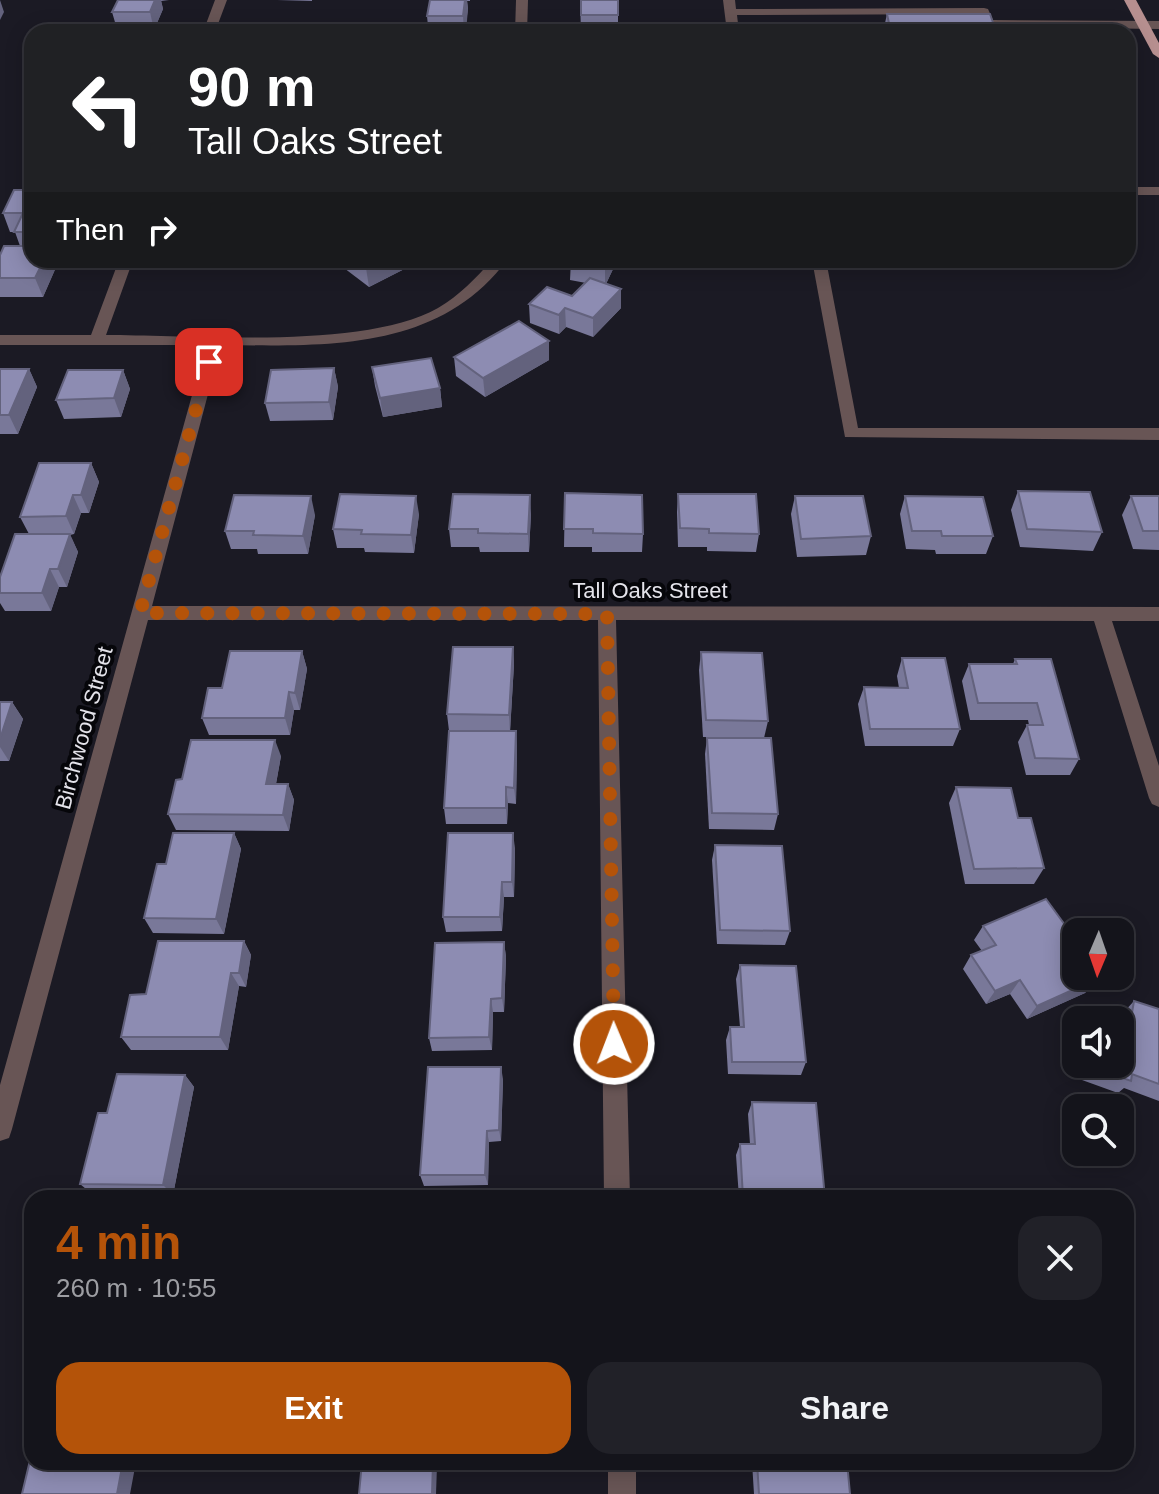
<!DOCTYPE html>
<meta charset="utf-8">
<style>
body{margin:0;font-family:Helvetica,sans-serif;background:#212128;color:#f1f3f6;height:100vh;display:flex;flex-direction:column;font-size:30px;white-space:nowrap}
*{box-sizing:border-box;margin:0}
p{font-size:26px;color:#9d9ea3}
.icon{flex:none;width:44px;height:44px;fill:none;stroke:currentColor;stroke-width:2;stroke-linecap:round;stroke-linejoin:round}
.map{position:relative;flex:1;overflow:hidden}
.side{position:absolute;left:24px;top:1190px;width:1110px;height:280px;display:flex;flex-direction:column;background:#14141b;border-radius:24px;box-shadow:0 4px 20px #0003,0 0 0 2px #33333a}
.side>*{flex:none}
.guide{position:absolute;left:24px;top:24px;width:1112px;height:244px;border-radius:24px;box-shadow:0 4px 20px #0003,0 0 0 2px #33333a;background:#202124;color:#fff;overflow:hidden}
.needle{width:52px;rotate:182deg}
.tools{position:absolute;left:1062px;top:918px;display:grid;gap:16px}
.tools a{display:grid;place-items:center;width:72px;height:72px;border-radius:16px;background:#14141b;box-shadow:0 4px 20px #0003,0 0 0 2px #33333a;font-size:40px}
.pin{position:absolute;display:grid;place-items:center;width:68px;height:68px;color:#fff;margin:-34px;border-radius:16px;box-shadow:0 4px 12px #0006}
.me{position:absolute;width:88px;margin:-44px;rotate:359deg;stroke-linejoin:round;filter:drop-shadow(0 0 6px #0008)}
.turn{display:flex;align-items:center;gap:28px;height:168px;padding:0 32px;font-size:36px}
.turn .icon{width:104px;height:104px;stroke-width:2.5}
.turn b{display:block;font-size:56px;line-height:68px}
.then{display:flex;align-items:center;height:76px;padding:0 32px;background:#0003;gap:16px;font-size:30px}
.round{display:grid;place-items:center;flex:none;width:84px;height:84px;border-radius:24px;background:#212128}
.overview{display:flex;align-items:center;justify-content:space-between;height:136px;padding:0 32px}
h1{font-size:48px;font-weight:700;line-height:60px;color:#b45309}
.button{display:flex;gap:16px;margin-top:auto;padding:16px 32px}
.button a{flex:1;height:92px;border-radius:24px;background:#b45309;color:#fff;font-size:32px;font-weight:700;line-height:92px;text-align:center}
.button a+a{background:#212128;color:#f1f3f6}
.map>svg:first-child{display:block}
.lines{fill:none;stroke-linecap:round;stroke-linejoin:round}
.minor{fill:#685555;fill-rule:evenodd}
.major{fill:#b68f8f;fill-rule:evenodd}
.wall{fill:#797899}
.shaded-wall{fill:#63627d}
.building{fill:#8d8cb2;stroke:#63627d;stroke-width:2}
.route{stroke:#b45309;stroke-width:14;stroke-dasharray:0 25.2}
.labels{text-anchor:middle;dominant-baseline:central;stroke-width:8;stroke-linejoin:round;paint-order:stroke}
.street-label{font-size:22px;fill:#e4e3ea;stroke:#06060a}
</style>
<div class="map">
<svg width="1159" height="1494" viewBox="0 0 1159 1494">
<rect width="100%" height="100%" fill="#1b1a24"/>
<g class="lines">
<g class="minor">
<path d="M 215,0 L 227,0 L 215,32 L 203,32 Z"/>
<path d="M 516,0 L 528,0 L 527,32 L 515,32 Z"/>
<path d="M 723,0 L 735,0 L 736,9 L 984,8 L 988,9 L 993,20 L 1159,21 L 1159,29 L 989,27 L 985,25 L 980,14 L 737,15 L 739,32 L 727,32 Z"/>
<rect x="1128" y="187" width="31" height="8"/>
<path d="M 119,260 L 133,260 L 106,335 C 193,335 364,350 438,308 C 460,295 475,279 492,260 L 507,260 C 438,352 325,346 221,345 L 152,606 L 1159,607 L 1159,621 L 1112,621 L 1159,766 L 1159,807 L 1152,804 L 1149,798 L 1094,621 L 616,620 L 630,1198 L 604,1198 L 598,620 L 148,620 L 12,1129 L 9,1138 L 0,1141 L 0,1085 L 206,345 L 0,345 L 0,335 L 91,335 Z"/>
<path d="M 812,260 L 826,260 L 858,428 L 1159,428 L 1159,440 L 845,437 Z"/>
<rect x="608" y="1462" width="28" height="32"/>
</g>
<path class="major" d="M 1124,0 L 1136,0 L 1159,43 L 1159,58 L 1153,54 Z"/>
</g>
<g class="wall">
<path d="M 118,0 L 169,0 L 161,1 L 163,9 L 154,30 L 117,29 L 112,12 Z"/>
<path d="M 277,0 L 312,0 L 312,1 Z"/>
<path d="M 430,0 L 470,0 L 470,1 L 467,1 L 468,9 L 465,29 L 428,26 L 427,16 Z"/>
<path d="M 580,0 L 618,0 L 618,24 L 630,32 L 581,32 Z"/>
<path d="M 887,14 L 995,28 L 1009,32 L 883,32 Z"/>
<path d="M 32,190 L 32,260 L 55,260 L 57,265 L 43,297 L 0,297 L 0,255 L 20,246 L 15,232 L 10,232 L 3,213 Z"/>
<path d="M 343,260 L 422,260 L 369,287 L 344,268 Z"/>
<path d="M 571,260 L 624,260 L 620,268 L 614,267 L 606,284 L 621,289 L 621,308 L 593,337 L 566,327 L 559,334 L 530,323 L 529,304 L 572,296 L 586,283 L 570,280 Z"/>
<path d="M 904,260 L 1006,260 L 1004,266 L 940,267 L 939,270 L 907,270 Z"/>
<path d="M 454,357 L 549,360 L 485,397 L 456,376 Z"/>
<path d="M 372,367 L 440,388 L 442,407 L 383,417 L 375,386 Z"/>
<path d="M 334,368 L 338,387 L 333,420 L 270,421 L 265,403 Z"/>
<path d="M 0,369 L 29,369 L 37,387 L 18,434 L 0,434 Z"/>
<path d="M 123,370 L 130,389 L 121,417 L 64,419 L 56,400 Z"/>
<path d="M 91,463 L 99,482 L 89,513 L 81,513 L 74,534 L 70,535 L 78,552 L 67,587 L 59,587 L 51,611 L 5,611 L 0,603 L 0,577 L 29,534 L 20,517 Z"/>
<path d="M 1018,491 L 1102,532 L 1093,551 L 1020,547 L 1011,510 Z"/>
<path d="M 565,493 L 643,534 L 642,552 L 592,552 L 592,547 L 564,547 Z"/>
<path d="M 678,494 L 759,534 L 756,552 L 707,551 L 707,547 L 678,547 L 677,512 Z"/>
<path d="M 795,496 L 871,536 L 866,555 L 797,557 L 791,514 Z"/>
<path d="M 905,496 L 993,536 L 986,554 L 936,554 L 935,550 L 906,549 L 900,514 Z"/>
<path d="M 1131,496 L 1159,496 L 1159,550 L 1133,549 L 1122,515 Z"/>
<path d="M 531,513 L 529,552 L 480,552 L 479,547 L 451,547 L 449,529 Z"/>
<path d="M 419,514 L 414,553 L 365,552 L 364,548 L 337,548 L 333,529 Z"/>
<path d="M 315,515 L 308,554 L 258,554 L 257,549 L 231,549 L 225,531 Z"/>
<path d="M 513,647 L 514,664 L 510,731 L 516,731 L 517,748 L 516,804 L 508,803 L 507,824 L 446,824 L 444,808 L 449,731 L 447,714 Z"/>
<path d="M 302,651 L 307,669 L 300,710 L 294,710 L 290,735 L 209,735 L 202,718 L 222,688 Z"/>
<path d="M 701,652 L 768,721 L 764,738 L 703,737 L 699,670 Z"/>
<path d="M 902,658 L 960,729 L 953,746 L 865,746 L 858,704 L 864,687 L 899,688 L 897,676 Z"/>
<path d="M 1015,659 L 1079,759 L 1070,775 L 1026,775 L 1018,742 L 1027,725 L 1029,725 L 1028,720 L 970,720 L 962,681 L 969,664 L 1013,664 Z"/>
<path d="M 0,702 L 12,702 L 23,719 L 9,761 L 0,761 Z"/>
<path d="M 707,738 L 778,814 L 774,830 L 709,829 L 705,754 Z"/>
<path d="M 281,756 L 276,784 L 288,784 L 294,800 L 289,831 L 176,830 L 168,814 L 182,779 Z"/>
<path d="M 956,787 L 1018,818 L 1044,868 L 1034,884 L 965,884 L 949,803 Z"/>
<path d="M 234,833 L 241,849 L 224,934 L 153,933 L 144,918 L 166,864 Z"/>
<path d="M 715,845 L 790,931 L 785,945 L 717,944 L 712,860 Z"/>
<path d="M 515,848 L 514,897 L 504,897 L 502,931 L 446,932 L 443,917 Z"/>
<path d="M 983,926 L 1076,976 L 1097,979 L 1085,993 L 1027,1019 L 1010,994 L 986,1004 L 963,969 L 971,955 L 982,951 L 974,940 Z"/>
<path d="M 244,941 L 251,955 L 246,987 L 239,986 L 228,1050 L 131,1050 L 121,1037 L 146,994 Z"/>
<path d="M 504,942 L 506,957 L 504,1012 L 493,1012 L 492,1050 L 432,1051 L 429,1038 Z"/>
<path d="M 740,965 L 806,1062 L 801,1075 L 728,1074 L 726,1040 L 730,1027 L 740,1027 L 736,979 Z"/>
<path d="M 1134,1001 L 1159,1009 L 1159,1101 L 1124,1088 L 1118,1093 L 1082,1080 L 1085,1064 L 1120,1064 L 1120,1024 L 1122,1014 Z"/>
<path d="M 185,1075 L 194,1087 L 173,1195 L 92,1194 L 80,1184 L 107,1113 Z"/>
<path d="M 503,1079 L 501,1141 L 489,1142 L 488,1185 L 424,1186 L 420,1175 Z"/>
<path d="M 752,1102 L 825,1198 L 739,1198 L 736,1155 L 740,1144 L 750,1144 L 748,1114 Z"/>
<path d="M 752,1462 L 847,1462 L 850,1494 L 754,1494 Z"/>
</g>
<g class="shaded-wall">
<path d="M 0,0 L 4,12 L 0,20 Z"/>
<path d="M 155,0 L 161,0 L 163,9 L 154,30 L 150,12 Z"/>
<path d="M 465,0 L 467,0 L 468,9 L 466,32 L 464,32 L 463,16 Z"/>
<path d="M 44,260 L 55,260 L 57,265 L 43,297 L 35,278 Z"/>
<path d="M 382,260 L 422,260 L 369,287 L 366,268 Z"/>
<path d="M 608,260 L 614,260 L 614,267 L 605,286 L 605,267 Z"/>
<path d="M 621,289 L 621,308 L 593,337 L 593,318 Z"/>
<path d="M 565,308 L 566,327 L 559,334 L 559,315 Z"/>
<path d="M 549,341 L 549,360 L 485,397 L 483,378 Z"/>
<path d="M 334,368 L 338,387 L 333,420 L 329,402 Z"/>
<path d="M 29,369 L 37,387 L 18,434 L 9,415 Z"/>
<path d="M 123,370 L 130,389 L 121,417 L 114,398 Z"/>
<path d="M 440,388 L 442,407 L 383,417 L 380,398 Z"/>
<path d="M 91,463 L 99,482 L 89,513 L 81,495 Z"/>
<path d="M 73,495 L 81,513 L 74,534 L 66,516 Z"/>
<path d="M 530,495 L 531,513 L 529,552 L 528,534 Z"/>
<path d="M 311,496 L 315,515 L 308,554 L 303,536 Z"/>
<path d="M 416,496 L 419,514 L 414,553 L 411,535 Z"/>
<path d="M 70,534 L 78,552 L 67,587 L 58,569 Z"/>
<path d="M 50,569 L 59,587 L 51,611 L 42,593 Z"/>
<path d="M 513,647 L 514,664 L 510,732 L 509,715 Z"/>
<path d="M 302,651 L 307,669 L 300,710 L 295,693 Z"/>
<path d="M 289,692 L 294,710 L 290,735 L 285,718 Z"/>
<path d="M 12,702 L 23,719 L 9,761 L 0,747 L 0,739 Z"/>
<path d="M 516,731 L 517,748 L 516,804 L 514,788 Z"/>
<path d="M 275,740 L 281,756 L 273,800 L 266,784 Z"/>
<path d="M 288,784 L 294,800 L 289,831 L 283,815 Z"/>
<path d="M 506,787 L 508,803 L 507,824 L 506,808 Z"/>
<path d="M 234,833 L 241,849 L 224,934 L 216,919 Z"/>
<path d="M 513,833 L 515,848 L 514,897 L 512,882 Z"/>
<path d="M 502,882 L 504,897 L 502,931 L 500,917 Z"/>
<path d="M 244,941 L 251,955 L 246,987 L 239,973 Z"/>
<path d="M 504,942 L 506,957 L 504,1012 L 502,998 Z"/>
<path d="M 231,973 L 239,986 L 228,1050 L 220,1037 Z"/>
<path d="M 1097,979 L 1085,993 L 1027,1019 L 1037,1006 Z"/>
<path d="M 1020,980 L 1010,994 L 986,1004 L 995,991 Z"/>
<path d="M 491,999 L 493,1012 L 492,1050 L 489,1037 Z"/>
<path d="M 501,1067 L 503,1079 L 501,1141 L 499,1130 Z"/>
<path d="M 185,1075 L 194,1087 L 173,1195 L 163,1185 Z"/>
<path d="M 487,1131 L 489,1142 L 488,1185 L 485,1175 Z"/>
<path d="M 123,1462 L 136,1462 L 130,1494 L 117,1494 Z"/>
<path d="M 433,1463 L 437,1466 L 436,1494 L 432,1494 Z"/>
</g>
<g class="building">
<path d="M 118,0 L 155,0 L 150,12 L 112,12 Z"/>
<path d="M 430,0 L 465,0 L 463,16 L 427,16 Z"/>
<rect x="581" y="0" width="37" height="15"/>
<path d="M 887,14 L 990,14 L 995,28 L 1008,28 L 1009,32 L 886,32 L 884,28 L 890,28 Z"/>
<rect x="602" y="24" width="28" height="8"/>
<path d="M 428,26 L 465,26 L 464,32 L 427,32 Z"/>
<path d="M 106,29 L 143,29 L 142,32 L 105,32 Z"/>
<path d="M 259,30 L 296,30 L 296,32 L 258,32 Z"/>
<path d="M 14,190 L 32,190 L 32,232 L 14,232 L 23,213 L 3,213 Z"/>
<path d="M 4,246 L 32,246 L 32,260 L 44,260 L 35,278 L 0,278 L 0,255 Z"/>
<path d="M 356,260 L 382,260 L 366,268 Z"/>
<path d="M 571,260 L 608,260 L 605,267 L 570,261 Z"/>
<path d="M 590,278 L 621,289 L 593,318 L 565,308 L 559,315 L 529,304 L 547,287 L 572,296 Z"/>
<path d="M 519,321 L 549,341 L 483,378 L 454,357 Z"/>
<path d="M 431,358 L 440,388 L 380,398 L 372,367 Z"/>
<path d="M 334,368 L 329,402 L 265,403 L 271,370 Z"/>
<path d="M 0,369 L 29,369 L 9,415 L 0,415 Z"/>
<path d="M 68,370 L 123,370 L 114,398 L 56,400 Z"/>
<path d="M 39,463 L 91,463 L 81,495 L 73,495 L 66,516 L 20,517 Z"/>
<path d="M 1018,491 L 1090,492 L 1102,532 L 1027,529 Z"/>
<path d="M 565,493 L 642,495 L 643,534 L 593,533 L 593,529 L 564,529 Z"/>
<path d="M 340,494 L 416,496 L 411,535 L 361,534 L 362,530 L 333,529 Z"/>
<path d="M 453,494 L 530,495 L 528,534 L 478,533 L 478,529 L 449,529 Z"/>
<path d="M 678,494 L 756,494 L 759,534 L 709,533 L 709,529 L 680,528 Z"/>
<path d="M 234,495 L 311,496 L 303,536 L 253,535 L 254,531 L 225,531 Z"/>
<path d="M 795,496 L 863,496 L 871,536 L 801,539 Z"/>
<path d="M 905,496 L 983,497 L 993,536 L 942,536 L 941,531 L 912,531 Z"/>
<path d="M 1131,496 L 1159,496 L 1159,531 L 1143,531 Z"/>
<path d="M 15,534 L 70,534 L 58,569 L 50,569 L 42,593 L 0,593 L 0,577 Z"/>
<path d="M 453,647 L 513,647 L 509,715 L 447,714 Z"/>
<path d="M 230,651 L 302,651 L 295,693 L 289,692 L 285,718 L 202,718 L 208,688 L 222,688 Z"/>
<path d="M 701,652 L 762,653 L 768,721 L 706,720 Z"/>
<path d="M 902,658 L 945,658 L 960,729 L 870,729 L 864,687 L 908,688 Z"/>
<path d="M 1015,659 L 1051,659 L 1079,759 L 1035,758 L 1027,725 L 1043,725 L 1037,703 L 978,703 L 969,664 L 1017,664 Z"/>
<path d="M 0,702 L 12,702 L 0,739 Z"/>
<path d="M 449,731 L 516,731 L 514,788 L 506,787 L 506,808 L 444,808 Z"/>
<path d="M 707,738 L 771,738 L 778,814 L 712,813 Z"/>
<path d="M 191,740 L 275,740 L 266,784 L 288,784 L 283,815 L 168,814 L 176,780 L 182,779 Z"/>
<path d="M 956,787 L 1011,788 L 1018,818 L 1031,818 L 1044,868 L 974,869 Z"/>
<path d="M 173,833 L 234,833 L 216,919 L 144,918 L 157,864 L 166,864 Z"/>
<path d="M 448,833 L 513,833 L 512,882 L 502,882 L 500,917 L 443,917 Z"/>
<path d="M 715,845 L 782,846 L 790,931 L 720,930 Z"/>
<path d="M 1046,899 L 1076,940 L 1076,976 L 1094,976 L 1097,979 L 1037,1006 L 1020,980 L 995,991 L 971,955 L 996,945 L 983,926 Z"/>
<path d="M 158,941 L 244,941 L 239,973 L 231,973 L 220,1037 L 121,1037 L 130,995 L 146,994 Z"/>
<path d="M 504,942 L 502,998 L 491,999 L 489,1037 L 429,1038 L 435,943 Z"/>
<path d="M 740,965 L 796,966 L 806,1062 L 732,1062 L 730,1027 L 744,1027 Z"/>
<path d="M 1134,1001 L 1159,1009 L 1159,1084 L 1132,1074 L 1131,1081 L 1094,1068 L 1095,1064 L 1120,1064 L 1120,1033 L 1128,1036 Z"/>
<path d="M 428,1067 L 501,1067 L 499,1130 L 487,1131 L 485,1175 L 420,1175 Z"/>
<path d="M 117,1074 L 185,1075 L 163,1185 L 80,1184 L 98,1113 L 107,1113 Z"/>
<path d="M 752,1102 L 816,1103 L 825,1198 L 743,1198 L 740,1144 L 755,1144 Z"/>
<path d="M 32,1452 L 32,1462 L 123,1462 L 117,1494 L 22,1494 Z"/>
<path d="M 362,1462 L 440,1462 L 433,1463 L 432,1494 L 359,1494 Z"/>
<path d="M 757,1462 L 847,1462 L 850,1494 L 759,1494 Z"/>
</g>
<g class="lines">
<path class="route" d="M 209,362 L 140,613 L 607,614 L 614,1044"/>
</g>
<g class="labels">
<g class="street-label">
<text x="650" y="590">Tall Oaks Street</text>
<text transform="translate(84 728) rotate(-75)">Birchwood Street</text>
</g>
</g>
</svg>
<div class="tools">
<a><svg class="needle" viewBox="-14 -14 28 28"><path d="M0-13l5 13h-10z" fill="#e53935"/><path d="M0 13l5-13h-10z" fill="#9d9ea3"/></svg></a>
<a><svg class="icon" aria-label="sound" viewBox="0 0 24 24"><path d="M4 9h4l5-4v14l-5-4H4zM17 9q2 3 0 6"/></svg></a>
<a><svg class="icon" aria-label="search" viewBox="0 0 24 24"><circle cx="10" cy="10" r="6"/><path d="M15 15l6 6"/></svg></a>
</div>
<div class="pin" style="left:209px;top:362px;background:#d93025"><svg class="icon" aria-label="arrive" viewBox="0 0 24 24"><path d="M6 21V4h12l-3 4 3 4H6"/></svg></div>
<svg class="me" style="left:614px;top:1044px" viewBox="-20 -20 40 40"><circle r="17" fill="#b45309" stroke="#fff" stroke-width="3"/><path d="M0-11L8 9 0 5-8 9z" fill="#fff"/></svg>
<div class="guide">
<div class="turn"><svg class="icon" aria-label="left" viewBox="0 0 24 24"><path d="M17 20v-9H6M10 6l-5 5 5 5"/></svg><div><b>90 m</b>Tall Oaks Street</div></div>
<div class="then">Then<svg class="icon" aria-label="right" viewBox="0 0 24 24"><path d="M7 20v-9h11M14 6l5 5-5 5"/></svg></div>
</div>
<section class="side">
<div class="overview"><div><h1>4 min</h1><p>260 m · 10:55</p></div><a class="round"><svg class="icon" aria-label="close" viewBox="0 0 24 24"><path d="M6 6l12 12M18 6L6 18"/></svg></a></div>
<div class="button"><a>Exit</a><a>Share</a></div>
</section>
</div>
